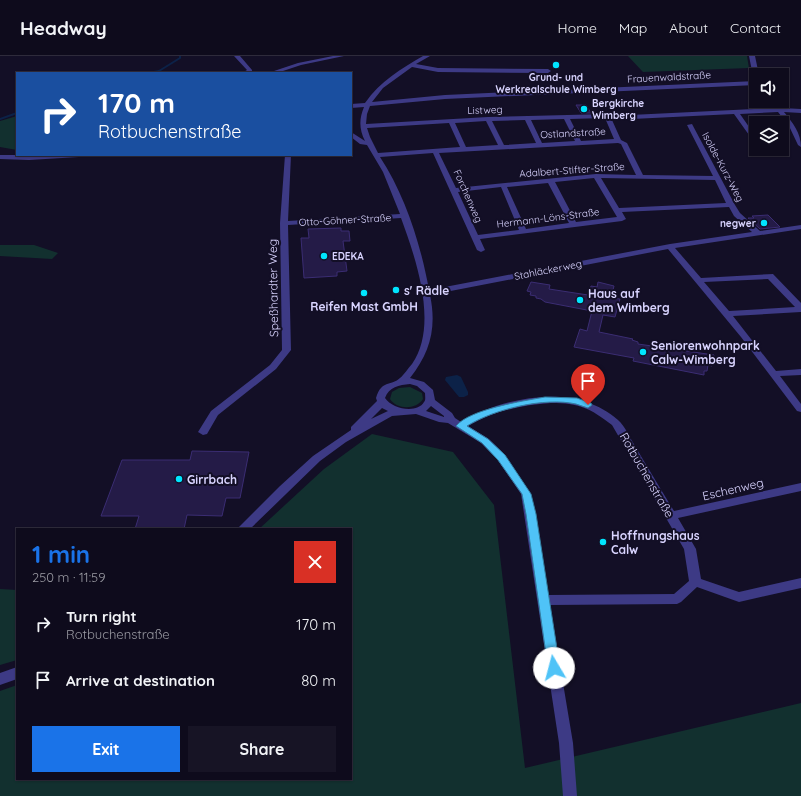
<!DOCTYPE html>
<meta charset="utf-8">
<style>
body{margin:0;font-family:Quicksand,sans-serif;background:#171425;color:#f1f3f6;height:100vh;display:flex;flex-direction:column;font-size:15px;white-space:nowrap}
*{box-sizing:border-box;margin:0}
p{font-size:13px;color:#9b9ba3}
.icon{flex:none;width:22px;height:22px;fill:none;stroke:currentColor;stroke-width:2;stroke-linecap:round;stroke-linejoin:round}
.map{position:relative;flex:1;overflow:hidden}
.details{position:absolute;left:16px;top:472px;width:336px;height:252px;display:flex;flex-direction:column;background:#0e0b1c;border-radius:0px;box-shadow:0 1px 3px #0004,0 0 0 1px #2e2b3b}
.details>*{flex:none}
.guide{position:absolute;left:16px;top:16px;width:336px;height:84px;border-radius:0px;box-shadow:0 1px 3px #0004,0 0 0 1px #2e2b3b;background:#1a4fa0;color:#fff;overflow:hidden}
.buttons{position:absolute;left:749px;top:12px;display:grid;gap:8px}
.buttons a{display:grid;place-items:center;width:40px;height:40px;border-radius:0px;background:#0e0b1c;box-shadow:0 1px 3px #0004,0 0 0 1px #2e2b3b;font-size:20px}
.pin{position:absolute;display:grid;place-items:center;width:34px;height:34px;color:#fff;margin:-41px -17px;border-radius:50% 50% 50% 0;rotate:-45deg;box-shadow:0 0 4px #0007}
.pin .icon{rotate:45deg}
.me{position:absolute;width:44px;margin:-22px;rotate:352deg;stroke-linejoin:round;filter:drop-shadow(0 0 3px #0008)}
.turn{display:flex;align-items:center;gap:14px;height:84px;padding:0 16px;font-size:18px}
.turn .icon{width:52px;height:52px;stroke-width:2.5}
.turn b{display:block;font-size:28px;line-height:34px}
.round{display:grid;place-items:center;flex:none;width:42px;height:42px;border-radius:0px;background:#171425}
.headline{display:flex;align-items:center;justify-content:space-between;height:68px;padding:0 16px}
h1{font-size:24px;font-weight:800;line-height:30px;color:#1a73e8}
.primary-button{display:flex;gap:8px;margin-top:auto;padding:8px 16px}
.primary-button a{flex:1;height:46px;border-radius:0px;background:#1a73e8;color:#fff;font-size:16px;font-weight:800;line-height:46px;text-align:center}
.primary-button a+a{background:#171425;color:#f1f3f6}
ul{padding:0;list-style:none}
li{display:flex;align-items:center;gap:12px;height:56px;padding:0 16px}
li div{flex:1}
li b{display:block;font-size:15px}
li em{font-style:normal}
header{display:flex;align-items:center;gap:24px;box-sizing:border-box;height:56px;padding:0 20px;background:#0e0b1c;border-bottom:1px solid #2e2b3b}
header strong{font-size:19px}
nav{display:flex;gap:22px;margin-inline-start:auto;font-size:14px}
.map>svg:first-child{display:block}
.green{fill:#12302f}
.water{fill:#0c2248}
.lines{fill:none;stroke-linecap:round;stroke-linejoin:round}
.stream{stroke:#0c2248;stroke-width:2}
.building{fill:#241b47;stroke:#3b2d73}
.minor{fill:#3d3a85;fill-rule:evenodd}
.route{fill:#4fc3f7;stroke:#337fa1}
.poi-dot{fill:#00e5ff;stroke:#130f26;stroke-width:1.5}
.labels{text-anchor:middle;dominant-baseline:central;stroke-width:4;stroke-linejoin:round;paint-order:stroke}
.far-poi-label{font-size:10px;font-weight:bold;fill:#d9d4ff;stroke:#130f26;text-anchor:start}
.far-street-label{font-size:10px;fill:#d9d4ff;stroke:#130f26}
.street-label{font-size:12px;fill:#d9d4ff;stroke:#130f26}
.poi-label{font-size:12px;font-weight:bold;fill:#d9d4ff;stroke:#130f26;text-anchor:start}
</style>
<header>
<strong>Headway</strong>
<nav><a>Home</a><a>Map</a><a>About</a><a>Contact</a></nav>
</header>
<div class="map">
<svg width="801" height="740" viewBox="0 0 801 740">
<rect width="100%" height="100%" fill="#130f26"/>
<g class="green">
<path d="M 628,0 L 747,0 L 749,12 L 643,16 Z"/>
<path d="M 17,60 L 17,94 L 0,91 L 0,65 Z"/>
<path d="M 0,189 L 34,189 L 58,197 L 52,203 L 0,200 Z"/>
<path d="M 410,331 L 422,337 L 423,343 C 416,354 397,354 390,343 L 392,336 L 399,332 Z"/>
<path d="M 372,378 L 453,396 L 494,449 L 525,712 L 801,647 L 801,740 L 0,740 L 0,635 L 17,629 L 17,723 L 351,723 L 351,473 L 259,473 L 324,413 Z"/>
<path d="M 0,533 L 17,534 L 17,604 L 0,609 Z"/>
</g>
<path class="water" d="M 457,319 L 461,321 L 468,336 L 468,339 L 464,341 L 459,341 L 445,324 L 446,321 Z"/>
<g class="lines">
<g class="stream">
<path d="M 148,17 L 159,15 L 180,2 L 180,0"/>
<path d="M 0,63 L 17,57"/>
</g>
</g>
<g class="building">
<path d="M 576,49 L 586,49 L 591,57 L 581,57 Z"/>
<path d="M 768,159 L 780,171 L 760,173 L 748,162 L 754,162 L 752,160 Z"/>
<path d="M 341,172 L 341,175 L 349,175 L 350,185 L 343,185 L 347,215 L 337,216 L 337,220 L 304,222 L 301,182 L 309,182 L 308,173 Z"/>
<path d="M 531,226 L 550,229 L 549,233 L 588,239 L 591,230 L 597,231 L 598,226 L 614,230 L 611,242 L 620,243 L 615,261 L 603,259 L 599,276 L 633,283 L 632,284 L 638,286 L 638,288 L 714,299 L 712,310 L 708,309 L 707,315 L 704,315 L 704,319 L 633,305 L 634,302 L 574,291 L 580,273 L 587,275 L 592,255 L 545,246 L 541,243 L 536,242 L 536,240 L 530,239 L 531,236 L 527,235 Z"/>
<path d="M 192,395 L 249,396 L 240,442 L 226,442 L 222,460 L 187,459 L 184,473 L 135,473 L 139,460 L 101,460 L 122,404 L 190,404 Z"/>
</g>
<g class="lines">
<g class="minor">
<path d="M 234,0 L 240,0 L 252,14 L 252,16 L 242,17 L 247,14 Z"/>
<path d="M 333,0 L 344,0 L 301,9 L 277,17 L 268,17 L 298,7 Z"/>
<path d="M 423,0 L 430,0 L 416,8 L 438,12 L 548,13 L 551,15 L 548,17 L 438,16 L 412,11 L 383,32 L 372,46 L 445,39 L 756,25 L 756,29 L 445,43 L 370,50 L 367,58 L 366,68 L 488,61 L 607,58 L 610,60 L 776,52 L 770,45 L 776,45 L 782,52 L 801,53 L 801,57 L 784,56 C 793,67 801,77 801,91 L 798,89 L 789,70 L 778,56 L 740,58 L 754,78 L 751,80 L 749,79 L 734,58 L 612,64 L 621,84 L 627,87 L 643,119 L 713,120 L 687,69 L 692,68 L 735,149 L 740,157 L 760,175 L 801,169 L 801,173 L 675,192 L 701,222 L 773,218 L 801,247 L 801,256 L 733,260 L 776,315 L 801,313 L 801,319 L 780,320 L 801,348 L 801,356 L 797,355 L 741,281 L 668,193 L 430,239 C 437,272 430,297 410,322 L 424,326 L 433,334 L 435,344 L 452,357 L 455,362 L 461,366 C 506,340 576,326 618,364 C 625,370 630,382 635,390 C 648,412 661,434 674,455 L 801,427 L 801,435 L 678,462 L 696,493 L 701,523 L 739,536 L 801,522 L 801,532 L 739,546 L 697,531 L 681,546 L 677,548 L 550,549 L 573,687 L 577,740 L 563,740 L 559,687 L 521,438 L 497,403 L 481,387 L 448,367 L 439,366 L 416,358 L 392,360 L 346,386 L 320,405 L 250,473 L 237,473 L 280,430 L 313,400 L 351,374 L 351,371 L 377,345 L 376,342 C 382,323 390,331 400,322 C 404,319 408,312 412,308 C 439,269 416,203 401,162 L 288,169 L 291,294 L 276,313 L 218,359 L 207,378 L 203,379 L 198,376 L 211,355 L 270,309 L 282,294 L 280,167 L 285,99 L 291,99 L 288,165 L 400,158 L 383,116 L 367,89 L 360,88 L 351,81 L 351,76 L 365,85 C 359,73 359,63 364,51 L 351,52 L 351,48 L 365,47 C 380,25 401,13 423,0 ZM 605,62 L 614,83 L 581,85 L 570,63 ZM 564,63 L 575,85 L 542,87 L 531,64 ZM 525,64 L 536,87 L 504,89 L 492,65 ZM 486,65 L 498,89 L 466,91 L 455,67 ZM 449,67 L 460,91 L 378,97 L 370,81 L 367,72 ZM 618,87 L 621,88 L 636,119 L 596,118 L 456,132 L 439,97 ZM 433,97 L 477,194 L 481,196 L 485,194 L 480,183 L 622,165 L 626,163 L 622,156 L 729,151 L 734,160 L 752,176 L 670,188 L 429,234 C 421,189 405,139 380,101 ZM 594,122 L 617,161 L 576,166 L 555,126 ZM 601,122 L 715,124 L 726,147 L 619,152 ZM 548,127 L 569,167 L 526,173 L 507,131 ZM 501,131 L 519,174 L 478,179 L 458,136 ZM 768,223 L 795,251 L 729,255 L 704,226 ZM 410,328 L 417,330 L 425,337 C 425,340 426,344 424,346 C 417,358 392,353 385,342 C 389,331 399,329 410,328 ZM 551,347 C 579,347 590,352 612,369 L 684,493 L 689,525 L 674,538 L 548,539 L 531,438 L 505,399 L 489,383 L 468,370 C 494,355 521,349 551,347 ZM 431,350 L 444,360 L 444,361 L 426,355 ZM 382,352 L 388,355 L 371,363 Z"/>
<path d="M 749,0 L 755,0 L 759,19 L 756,19 L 756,22 L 753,20 Z"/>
<path d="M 0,99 L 82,99 L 79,101 L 29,104 L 0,103 Z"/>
<path d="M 17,611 L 17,623 L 0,629 L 0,617 Z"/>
</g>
</g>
<path class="route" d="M 545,341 L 577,342 L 591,347 L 592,349 L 588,352 C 584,351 580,349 576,348 C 545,341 494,353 467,370 L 488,383 L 505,399 L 531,438 L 536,458 L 560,612 L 558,615 L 554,616 L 550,615 L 548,612 L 526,458 L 522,438 L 498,404 L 482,387 L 456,370 C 470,353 523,345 545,341 Z"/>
<g class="poi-dot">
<circle cx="556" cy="9" r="4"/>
<circle cx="584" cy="53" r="4"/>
<circle cx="764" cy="167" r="4"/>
<circle cx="324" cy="200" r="4"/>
<circle cx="396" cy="234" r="4"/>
<circle cx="364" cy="237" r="4"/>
<circle cx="580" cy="244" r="4"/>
<circle cx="643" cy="296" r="4"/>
<circle cx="179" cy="423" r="4"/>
<circle cx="603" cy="486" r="4"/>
</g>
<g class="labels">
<g class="far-poi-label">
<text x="556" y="21" text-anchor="middle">Grund- und<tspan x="556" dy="12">Werkrealschule Wimberg</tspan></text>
<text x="592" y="47">Bergkirche<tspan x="592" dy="12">Wimberg</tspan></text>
<text x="756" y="167" text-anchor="end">negwer</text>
<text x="332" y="200">EDEKA</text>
</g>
<g class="far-street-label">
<text transform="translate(669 21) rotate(-3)">Frauenwaldstraße</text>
<text transform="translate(485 54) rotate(-2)">Listweg</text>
<text transform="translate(573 77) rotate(-3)">Ostlandstraße</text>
<text transform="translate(723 111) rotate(62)">Isolde-Kurz-Weg</text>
<text transform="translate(572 114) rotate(-4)">Adalbert-Stifter-Straße</text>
<text transform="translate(468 140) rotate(66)">Forchenweg</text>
<text transform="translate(548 162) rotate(-7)">Hermann-Löns-Straße</text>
<text transform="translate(345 164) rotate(-3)">Otto-Göhner-Straße</text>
<text transform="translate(548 214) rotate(-11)">Stahläckerweg</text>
</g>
<g class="street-label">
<text transform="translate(273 232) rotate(-91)">Speßhardter Weg</text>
<text transform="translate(647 419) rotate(60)">Rotbuchenstraße</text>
<text transform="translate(733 433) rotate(-13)">Eschenweg</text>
</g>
<g class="poi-label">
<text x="404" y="234">s' Rädle</text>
<text x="588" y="237">Haus auf<tspan x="588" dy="14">dem Wimberg</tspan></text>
<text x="364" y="250" text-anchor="middle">Reifen Mast GmbH</text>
<text x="651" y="289">Seniorenwohnpark<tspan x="651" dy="14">Calw-Wimberg</tspan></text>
<text x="187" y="423">Girrbach</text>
<text x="611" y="479">Hoffnungshaus<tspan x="611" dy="14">Calw</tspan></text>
</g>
</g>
</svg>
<div class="buttons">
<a><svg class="icon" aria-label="sound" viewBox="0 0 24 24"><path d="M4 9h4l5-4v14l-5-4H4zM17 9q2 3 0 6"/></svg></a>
<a><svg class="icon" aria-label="layers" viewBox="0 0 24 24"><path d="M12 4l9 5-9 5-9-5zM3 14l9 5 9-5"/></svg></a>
</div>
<div class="pin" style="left:588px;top:349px;background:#d93025"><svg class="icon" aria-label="arrive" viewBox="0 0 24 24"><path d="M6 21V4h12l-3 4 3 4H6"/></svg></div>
<svg class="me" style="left:554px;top:612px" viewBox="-20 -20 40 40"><circle r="19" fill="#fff"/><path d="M0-13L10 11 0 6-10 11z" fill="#4fc3f7"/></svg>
<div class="guide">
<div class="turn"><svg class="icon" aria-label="right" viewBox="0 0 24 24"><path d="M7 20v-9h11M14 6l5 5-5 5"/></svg><div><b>170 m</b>Rotbuchenstraße</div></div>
</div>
<section class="details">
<div class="headline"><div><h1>1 min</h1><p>250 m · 11:59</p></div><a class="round" style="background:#d93025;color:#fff"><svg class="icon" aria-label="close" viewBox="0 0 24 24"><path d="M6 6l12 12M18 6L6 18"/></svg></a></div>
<ul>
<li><svg class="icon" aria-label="right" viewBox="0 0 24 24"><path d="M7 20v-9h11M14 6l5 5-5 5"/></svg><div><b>Turn right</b><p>Rotbuchenstraße</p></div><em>170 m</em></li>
<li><svg class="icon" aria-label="arrive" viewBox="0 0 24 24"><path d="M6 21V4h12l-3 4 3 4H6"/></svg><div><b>Arrive at destination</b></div><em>80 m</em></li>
</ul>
<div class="primary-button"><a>Exit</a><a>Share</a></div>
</section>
</div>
